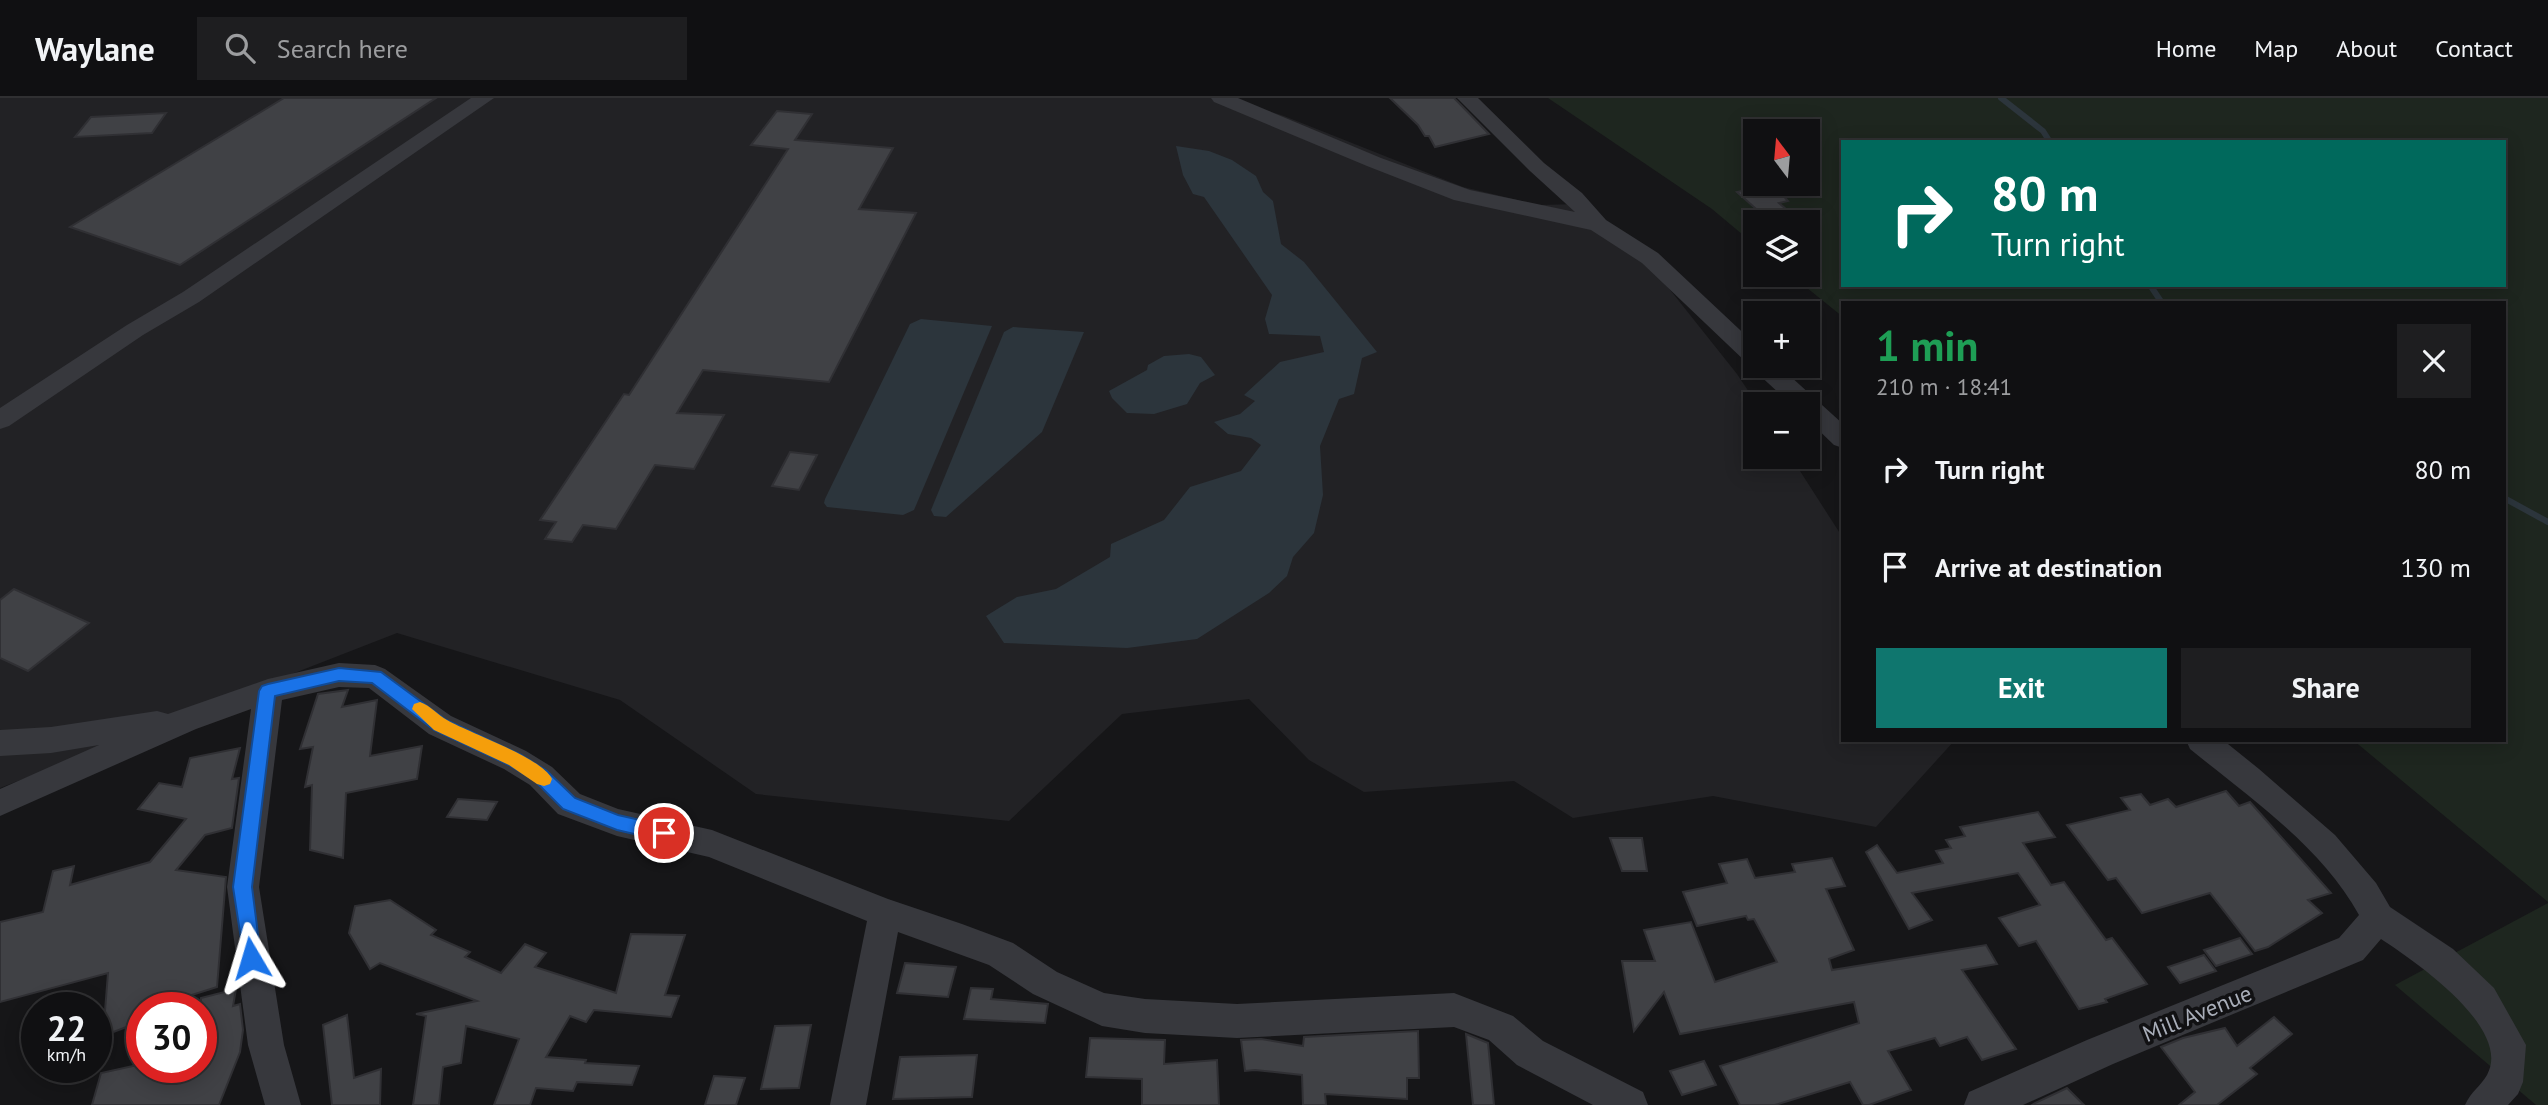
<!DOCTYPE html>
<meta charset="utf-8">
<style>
body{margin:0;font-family:"PT Sans",sans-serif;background:#1e1e20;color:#f1f3f6;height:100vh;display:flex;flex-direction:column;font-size:26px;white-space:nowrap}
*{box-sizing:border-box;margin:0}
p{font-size:23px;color:#9c9d9f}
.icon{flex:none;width:38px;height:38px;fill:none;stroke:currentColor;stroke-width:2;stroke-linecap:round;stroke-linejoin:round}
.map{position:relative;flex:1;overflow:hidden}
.details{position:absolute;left:1841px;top:203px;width:665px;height:441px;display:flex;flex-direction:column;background:#101012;border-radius:0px;box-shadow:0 4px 18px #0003,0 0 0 2px #303032}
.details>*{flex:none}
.hud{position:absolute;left:1841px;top:42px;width:665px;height:147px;border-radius:0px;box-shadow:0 4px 18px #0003,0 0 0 2px #303032;background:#00695c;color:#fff;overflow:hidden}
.needle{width:46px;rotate:344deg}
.buttons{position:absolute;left:1743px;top:21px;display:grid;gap:14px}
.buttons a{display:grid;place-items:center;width:77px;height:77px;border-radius:0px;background:#101012;box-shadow:0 4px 18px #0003,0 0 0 2px #303032;font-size:35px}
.speed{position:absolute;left:21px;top:894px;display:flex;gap:14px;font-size:35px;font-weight:700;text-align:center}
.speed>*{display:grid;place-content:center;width:91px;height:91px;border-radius:50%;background:#101012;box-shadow:0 4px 18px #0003,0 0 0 2px #303032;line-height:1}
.speed small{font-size:18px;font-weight:400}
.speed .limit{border:10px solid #d22;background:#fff;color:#111}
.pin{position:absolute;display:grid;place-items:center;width:60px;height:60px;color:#fff;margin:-30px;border:4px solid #fff;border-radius:50%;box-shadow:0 2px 7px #0007}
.me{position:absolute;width:77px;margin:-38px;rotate:353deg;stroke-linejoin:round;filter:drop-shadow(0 0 5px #0008)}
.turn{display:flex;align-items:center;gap:24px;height:147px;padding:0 35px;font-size:32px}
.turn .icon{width:91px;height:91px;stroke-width:2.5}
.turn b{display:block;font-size:49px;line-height:60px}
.round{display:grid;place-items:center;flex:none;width:74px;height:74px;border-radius:0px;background:#1e1e20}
.summary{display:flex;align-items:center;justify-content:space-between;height:119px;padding:0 35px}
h1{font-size:42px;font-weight:600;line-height:52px;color:#1e9e55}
.button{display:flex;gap:14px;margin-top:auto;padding:14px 35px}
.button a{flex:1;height:80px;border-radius:0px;background:#0f766e;color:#fff;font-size:28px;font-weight:600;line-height:80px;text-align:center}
.button a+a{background:#1e1e20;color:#f1f3f6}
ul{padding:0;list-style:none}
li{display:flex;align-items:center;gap:21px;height:98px;padding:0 35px}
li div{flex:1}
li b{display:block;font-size:26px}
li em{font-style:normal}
header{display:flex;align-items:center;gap:42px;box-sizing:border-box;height:98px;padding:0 35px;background:#101012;border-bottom:2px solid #303032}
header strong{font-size:33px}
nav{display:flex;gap:38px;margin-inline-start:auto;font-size:24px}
.search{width:490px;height:63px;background:#1e1e20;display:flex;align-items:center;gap:18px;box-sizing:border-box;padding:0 24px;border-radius:0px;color:#9c9d9f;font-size:26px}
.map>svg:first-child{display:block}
.built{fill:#222225}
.green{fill:#1e261f;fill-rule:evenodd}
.water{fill:#2c353c}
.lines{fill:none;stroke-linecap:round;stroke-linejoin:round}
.stream{stroke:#2c353c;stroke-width:6}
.building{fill:#404145;stroke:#303034;stroke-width:2}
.minor{fill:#37383d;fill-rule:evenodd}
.route{fill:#1a73e8;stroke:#114b97;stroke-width:2}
.slow{fill:#f59e0b}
.labels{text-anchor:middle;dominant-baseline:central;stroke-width:7;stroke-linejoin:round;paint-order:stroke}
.near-street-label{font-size:23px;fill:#a8adb8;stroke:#111113}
</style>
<header>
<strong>Waylane</strong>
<div class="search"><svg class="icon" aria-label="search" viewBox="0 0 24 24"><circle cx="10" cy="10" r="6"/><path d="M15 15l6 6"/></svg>Search here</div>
<nav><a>Home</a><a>Map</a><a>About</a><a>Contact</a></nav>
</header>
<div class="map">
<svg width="2548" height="1007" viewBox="0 0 2548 1007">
<rect width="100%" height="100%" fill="#161618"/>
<path class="built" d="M 0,0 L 1227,0 L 1284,18 L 1463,89 L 1538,107 L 1580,106 L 1659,178 L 1737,276 L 1757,306 L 1755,359 L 1791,359 L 1843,440 L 1843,642 L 1955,642 L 1876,729 L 1713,698 L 1573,720 L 1514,683 L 1364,694 L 1309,662 L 1249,601 L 1122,616 L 1009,723 L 756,696 L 620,602 L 397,535 L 0,690 Z"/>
<g class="green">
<path d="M 1548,0 L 2548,0 L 2548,804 L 2353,642 L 2504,642 L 2504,205 L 1843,205 L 1843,219 L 1791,177 L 1808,177 L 1808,124 L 1755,124 L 1755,147 L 1712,111 ZM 1755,33 L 1808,33 L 1808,86 L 1755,86 ZM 1843,44 L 2504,44 L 2504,187 L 1843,187 Z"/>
<path d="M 2548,805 L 2548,1007 L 2536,1007 L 2395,887 Z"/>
</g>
<g class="water">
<path d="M 1176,48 L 1209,53 L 1232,62 L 1256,78 L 1263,94 L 1273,103 L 1281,146 L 1304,164 L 1377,254 L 1362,260 L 1354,296 L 1339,301 L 1320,348 L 1323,397 L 1314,435 L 1293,459 L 1287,478 L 1269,495 L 1197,541 L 1127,550 L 1004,545 L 986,518 L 1017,499 L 1056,491 L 1110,459 L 1111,446 L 1164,422 L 1190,389 L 1241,373 L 1261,347 L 1251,340 L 1228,336 L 1214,324 L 1240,316 L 1255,303 L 1244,297 L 1280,264 L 1324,254 L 1320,238 L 1269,236 L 1265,221 L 1272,197 L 1204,99 L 1193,96 L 1183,77 Z"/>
<path d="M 921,221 L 992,228 L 914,412 L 903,417 L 827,409 L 824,405 L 825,401 L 910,226 Z"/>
<path d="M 1013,229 L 1084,234 L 1042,334 L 946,419 L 934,418 L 931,412 L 1004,234 Z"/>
<path d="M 1189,256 L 1201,259 L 1215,277 L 1200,285 L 1187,306 L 1154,316 L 1127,315 L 1112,300 L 1109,293 L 1147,272 L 1148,267 L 1164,258 Z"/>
</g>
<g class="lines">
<g class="stream">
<path d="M 2001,0 L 2043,33 L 2050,44"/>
<path d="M 2150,187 L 2162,205"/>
<path d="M 2504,400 L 2548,424"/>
</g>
</g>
<g class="building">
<path d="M 284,0 L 436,0 L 180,167 L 70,129 Z"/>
<path d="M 1390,0 L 1454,0 L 1489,36 L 1435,49 L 1429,38 L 1425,38 L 1418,27 Z"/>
<path d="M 777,13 L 812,16 L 795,42 L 893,50 L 859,111 L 916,115 L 829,284 L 703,272 L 677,315 L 724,317 L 694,371 L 655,367 L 616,431 L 583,427 L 572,444 L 545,441 L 556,424 L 540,422 L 624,296 L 629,297 L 788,51 L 751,47 Z"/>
<path d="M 166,15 L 152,35 L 75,39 L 91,19 Z"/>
<path d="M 1773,86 L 1788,103 L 1779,105 L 1787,112 L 1764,118 L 1737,94 Z"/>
<path d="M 790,354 L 817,357 L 799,392 L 772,388 Z"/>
<path d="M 14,491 L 89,525 L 28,573 L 0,560 L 0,502 Z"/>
<path d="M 348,592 L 342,609 L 377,602 L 370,658 L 422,648 L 417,681 L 346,695 L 343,760 L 310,752 L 312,687 L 305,689 L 313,649 L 300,651 L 318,596 Z"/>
<path d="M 240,650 L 232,681 L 239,680 L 232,730 L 205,737 L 176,772 L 226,779 L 217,889 L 151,910 L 142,910 L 142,923 L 103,938 L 108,875 L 0,904 L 0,824 L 43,814 L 53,773 L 74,768 L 70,787 L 150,764 L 186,721 L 138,711 L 159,685 L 182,689 L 190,660 Z"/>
<path d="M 2226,693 L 2239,708 L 2250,704 L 2331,795 L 2308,802 L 2322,815 L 2268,849 L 2255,853 L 2210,795 L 2142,815 L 2116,780 L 2108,782 L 2067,727 L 2130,712 L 2121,700 L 2141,696 L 2150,707 L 2168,701 L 2176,709 Z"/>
<path d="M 458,701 L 497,704 L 487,722 L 447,719 Z"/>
<path d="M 2038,714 L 2055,739 L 2023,745 L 2051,787 L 2064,784 L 2106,842 L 2112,840 L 2147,886 L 2105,901 L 2107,904 L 2079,911 L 2036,843 L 2019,848 L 1999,820 L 2040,807 L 2018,775 L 1912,795 L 1932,822 L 1909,831 L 1866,754 L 1877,747 L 1897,775 L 1943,765 L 1936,753 L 1951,750 L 1946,742 L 1965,738 L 1960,729 Z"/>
<path d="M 1610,740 L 1642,740 L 1647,773 L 1622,773 Z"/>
<path d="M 1832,760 L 1845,788 L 1826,791 L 1854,852 L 1829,861 L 1832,872 L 1986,847 L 1997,866 L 1962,872 L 2016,951 L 1982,962 L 1967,939 L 1940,948 L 1935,940 L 1888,953 L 1911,992 L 1869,1007 L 1863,1007 L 1850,984 L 1775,1007 L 1740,1007 L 1720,968 L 1859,925 L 1854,904 L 1680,936 L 1664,894 L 1634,933 L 1622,863 L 1655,863 L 1644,832 L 1691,824 L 1715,884 L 1777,864 L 1754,821 L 1748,822 L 1746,818 L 1697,828 L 1683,794 L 1727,785 L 1719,766 L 1747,761 L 1755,780 L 1795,774 L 1792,766 Z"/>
<path d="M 390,802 L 436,832 L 431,837 L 470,854 L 465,859 L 501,875 L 525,846 L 546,855 L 535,869 L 616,895 L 631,836 L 685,837 L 665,897 L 679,898 L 671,919 L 594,912 L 586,924 L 570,918 L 546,959 L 586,962 L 585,965 L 639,968 L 632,987 L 577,984 L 573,993 L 536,990 L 530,1007 L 494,1007 L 519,941 L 466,928 L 461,965 L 443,969 L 439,1007 L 413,1007 L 426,918 L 416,916 L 477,903 L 380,865 L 370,871 L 349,835 L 355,808 Z"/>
<path d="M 2240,840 L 2252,856 L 2216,868 L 2204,852 Z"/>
<path d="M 2204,857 L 2216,873 L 2180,885 L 2168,869 Z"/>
<path d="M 905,865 L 956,869 L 948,899 L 897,895 Z"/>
<path d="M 971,890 L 993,891 L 991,901 L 1048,906 L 1045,925 L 964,921 Z"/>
<path d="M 236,891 L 233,908 L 240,906 L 243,932 L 240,954 L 219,1007 L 92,1007 L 101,975 L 142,966 L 142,970 L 201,970 L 201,900 Z"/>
<path d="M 347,917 L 354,980 L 381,971 L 380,1007 L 332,1007 L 323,927 Z"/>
<path d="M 2274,919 L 2292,936 L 2250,970 L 2257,976 L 2217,1007 L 2179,1007 L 2195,994 L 2161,949 L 2183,940 L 2225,930 L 2237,948 Z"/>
<path d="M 811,927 L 799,990 L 761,991 L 775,928 Z"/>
<path d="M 1418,933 L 1419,980 L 1407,980 L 1407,1001 L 1325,996 L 1326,1007 L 1303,1007 L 1302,977 L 1255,972 L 1245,973 L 1241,942 L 1261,941 L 1303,948 L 1304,939 Z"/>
<path d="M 1466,936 L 1488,945 L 1494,1007 L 1473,1007 Z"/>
<path d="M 1090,940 L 1165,942 L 1164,966 L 1217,962 L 1219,1007 L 1142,1007 L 1142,981 L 1086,979 Z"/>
<path d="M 977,957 L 972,999 L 893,1001 L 900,959 Z"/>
<path d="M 1704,963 L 1716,987 L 1682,997 L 1670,973 Z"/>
<path d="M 714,978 L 745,980 L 736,1007 L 705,1007 Z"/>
<path d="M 2067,990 L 2084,1007 L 2032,1007 L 2035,1005 Z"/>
</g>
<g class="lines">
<g class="minor">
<path d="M 471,0 L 494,0 L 199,204 L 143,237 L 9,328 L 0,331 L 0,310 L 127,227 L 183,194 Z"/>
<path d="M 1211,0 L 1238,0 L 1381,60 L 1470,92 L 1575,114 L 1530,73 L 1457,0 L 1478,0 L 1544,65 L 1582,95 L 1606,122 L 1658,155 L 1755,246 L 1755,268 L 1779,268 L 1843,326 L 1843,350 L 1834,347 L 1808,322 L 1808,306 L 1791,306 L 1756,274 L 1754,267 L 1747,265 L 1642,165 L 1591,132 L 1454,102 L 1367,68 L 1214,4 Z"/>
<path d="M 339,565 L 375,567 L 385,571 L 451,618 L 526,653 L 552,669 L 580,696 L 618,711 L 712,732 L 888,801 L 962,826 L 1013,845 L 1057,874 L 1104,895 L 1145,901 L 1237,906 L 1454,895 L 1513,918 L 1543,943 L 1643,994 L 1648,1007 L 1593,1007 L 1517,967 L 1489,942 L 1454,929 L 1237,940 L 1145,935 L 1102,928 L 1033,896 L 989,867 L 898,834 L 866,1007 L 830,1007 L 867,823 L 709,759 L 617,738 L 558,716 L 530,687 L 504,671 L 429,636 L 369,590 L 339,589 L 282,602 L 259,789 L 284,947 L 301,1007 L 265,1007 L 248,947 L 227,789 L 251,611 L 196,631 L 0,718 L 0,691 L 99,647 L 51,655 L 0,658 L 0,632 L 51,629 L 157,613 L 168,616 L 268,581 Z"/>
<path d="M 2186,642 L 2223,642 L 2259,671 L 2335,737 L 2376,785 L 2390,809 L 2453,851 L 2494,890 L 2526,947 L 2523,984 L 2518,996 L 2508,1007 L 2465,1007 C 2471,993 2481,988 2487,977 C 2513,930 2413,862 2381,841 L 2363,862 L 2113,966 L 2023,1007 L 1964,1007 L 1969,994 L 2087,942 L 2339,840 L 2359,817 C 2321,748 2250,700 2190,651 Z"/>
</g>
</g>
<path class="route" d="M 339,570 L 381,574 L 446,622 L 521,657 L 547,673 L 575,700 L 618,717 L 671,729 L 673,735 L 671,741 L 664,743 L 617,732 L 563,711 L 535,683 L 509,667 L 434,632 L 372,585 L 339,583 L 275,598 L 252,789 L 261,860 L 258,867 L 251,869 L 245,867 L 233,789 L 259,593 L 262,588 L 268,586 Z"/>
<path class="slow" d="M 420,604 C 431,608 438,617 447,622 C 471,636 541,659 552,681 L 550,686 L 544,688 L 537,686 L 509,667 L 434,632 L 412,611 L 414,606 Z"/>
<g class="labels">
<g class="near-street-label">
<text transform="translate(2197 915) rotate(-22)">Mill Avenue</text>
</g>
</g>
</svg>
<div class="buttons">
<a><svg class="needle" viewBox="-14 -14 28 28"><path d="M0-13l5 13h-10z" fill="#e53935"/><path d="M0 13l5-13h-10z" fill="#9c9d9f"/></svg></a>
<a><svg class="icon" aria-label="layers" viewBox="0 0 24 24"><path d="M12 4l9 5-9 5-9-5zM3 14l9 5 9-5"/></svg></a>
<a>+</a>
<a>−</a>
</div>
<div class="speed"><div>22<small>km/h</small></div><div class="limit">30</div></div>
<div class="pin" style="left:664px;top:735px;background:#d93025"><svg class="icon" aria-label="arrive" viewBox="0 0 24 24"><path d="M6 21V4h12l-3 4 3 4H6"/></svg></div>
<svg class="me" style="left:251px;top:860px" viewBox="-20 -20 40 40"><path d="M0-17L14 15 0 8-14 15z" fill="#1a73e8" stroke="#fff" stroke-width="4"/></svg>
<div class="hud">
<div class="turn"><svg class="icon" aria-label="right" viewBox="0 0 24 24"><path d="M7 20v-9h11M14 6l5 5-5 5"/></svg><div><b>80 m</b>Turn right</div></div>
</div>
<section class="details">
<div class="summary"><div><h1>1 min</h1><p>210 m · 18:41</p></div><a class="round"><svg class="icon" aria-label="close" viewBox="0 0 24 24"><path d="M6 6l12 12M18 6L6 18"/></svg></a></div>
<ul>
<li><svg class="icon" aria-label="right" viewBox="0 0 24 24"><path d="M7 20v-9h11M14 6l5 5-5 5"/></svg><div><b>Turn right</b></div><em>80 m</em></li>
<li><svg class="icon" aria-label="arrive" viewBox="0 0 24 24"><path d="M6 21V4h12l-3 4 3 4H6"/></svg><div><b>Arrive at destination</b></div><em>130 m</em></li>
</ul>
<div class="button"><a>Exit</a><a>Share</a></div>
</section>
</div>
